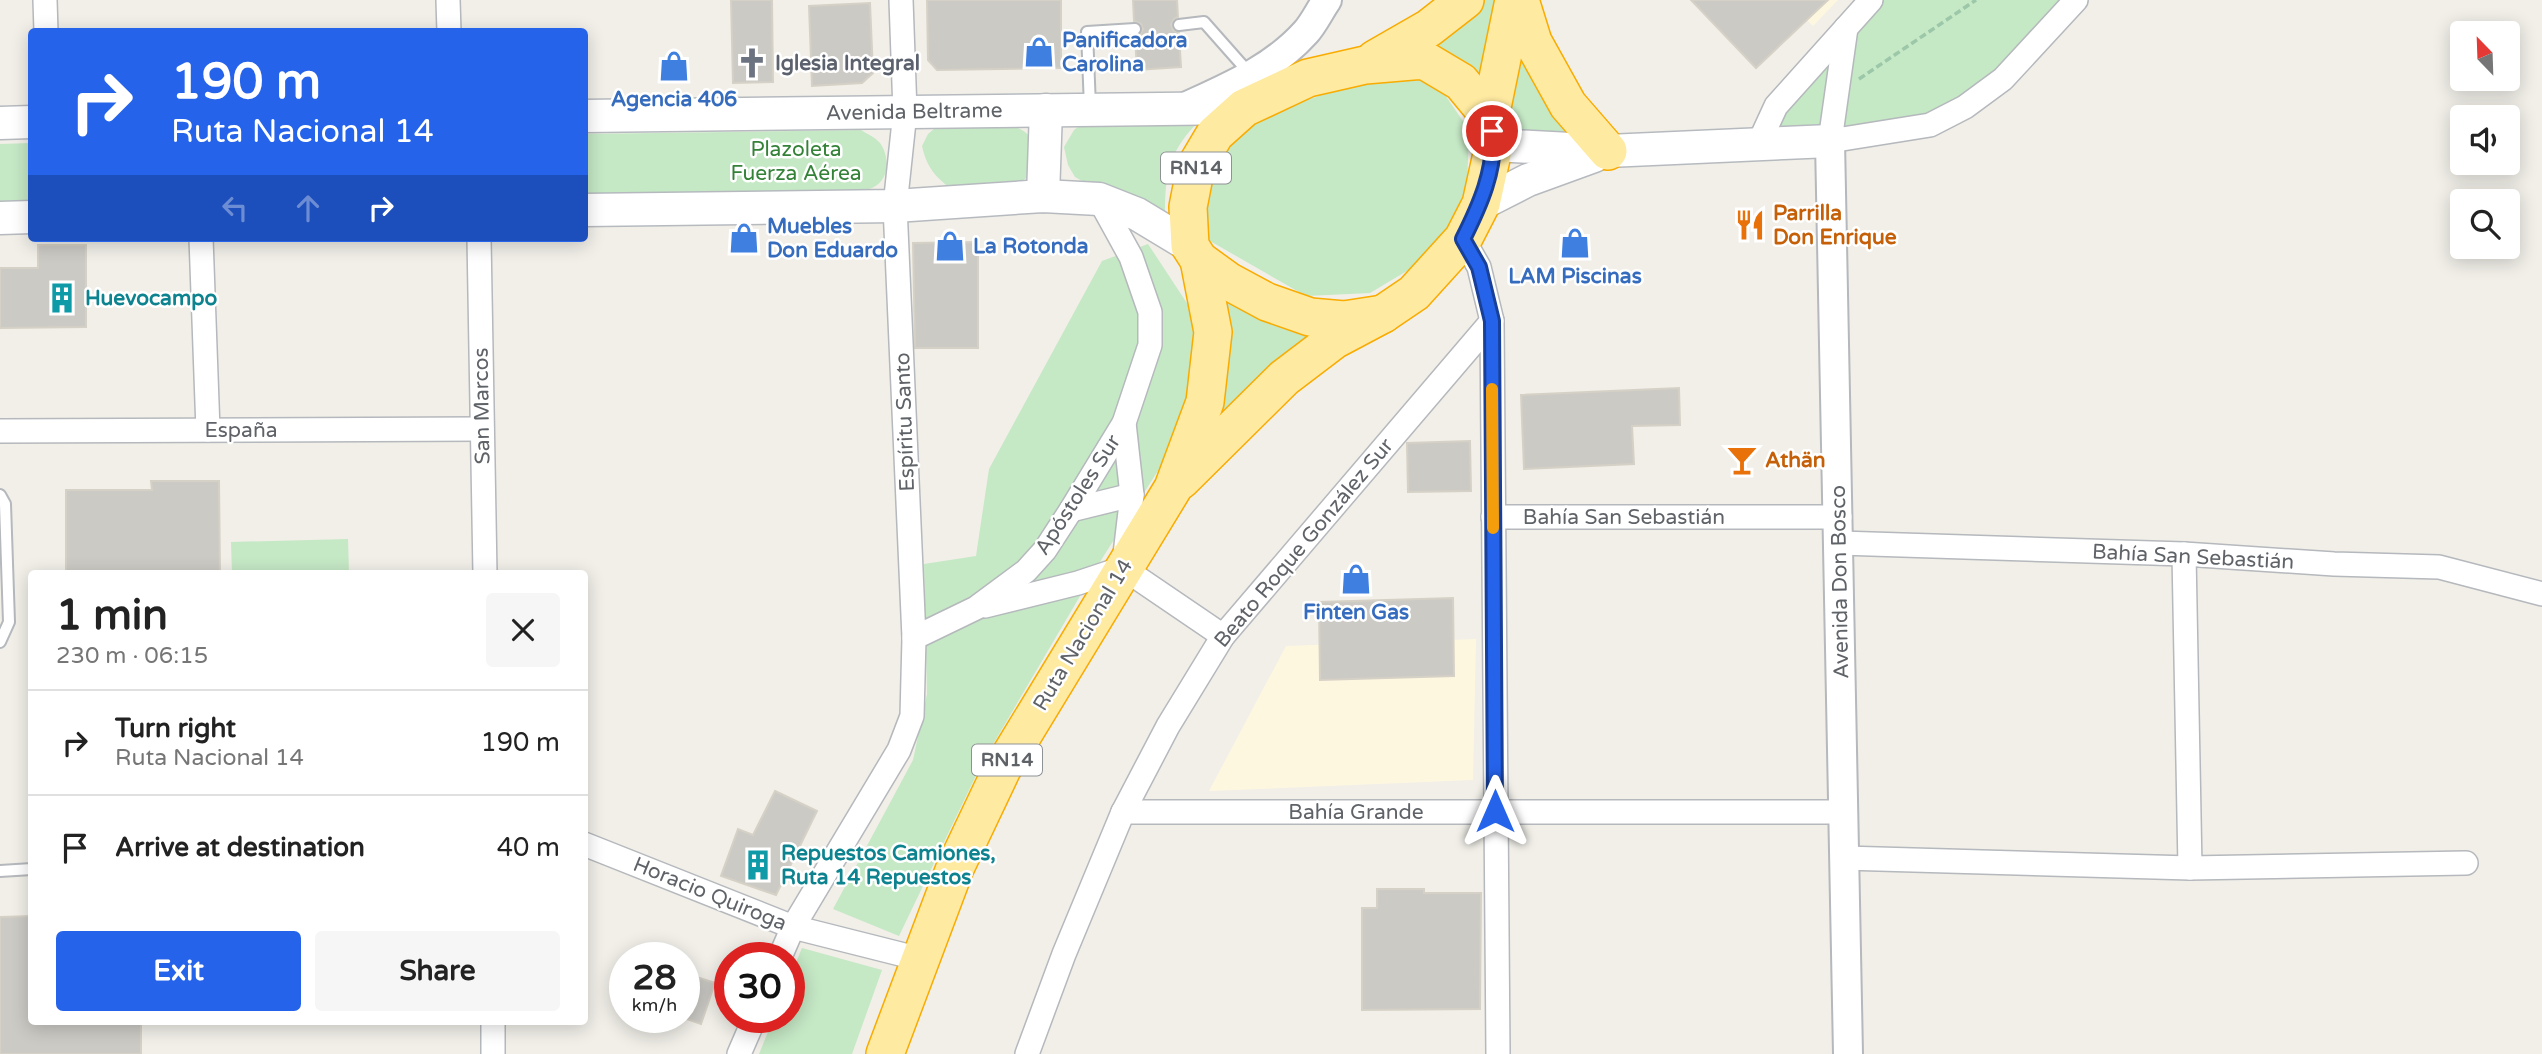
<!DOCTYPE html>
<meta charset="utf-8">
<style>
body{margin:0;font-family:"Varela Round",sans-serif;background:#f6f6f6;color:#222;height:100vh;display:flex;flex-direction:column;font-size:26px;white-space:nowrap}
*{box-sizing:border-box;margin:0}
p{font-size:23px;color:#767676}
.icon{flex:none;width:38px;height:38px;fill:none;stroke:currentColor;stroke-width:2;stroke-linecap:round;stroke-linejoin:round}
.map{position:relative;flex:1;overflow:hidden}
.sheet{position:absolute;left:28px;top:570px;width:560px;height:455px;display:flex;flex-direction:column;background:#fff;border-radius:7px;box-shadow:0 4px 18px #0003}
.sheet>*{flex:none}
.guide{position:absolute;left:28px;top:28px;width:560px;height:214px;border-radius:7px;box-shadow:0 4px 18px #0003;background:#2563eb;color:#fff;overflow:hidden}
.needle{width:46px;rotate:337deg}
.buttons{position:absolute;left:2450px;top:21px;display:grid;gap:14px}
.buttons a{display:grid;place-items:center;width:70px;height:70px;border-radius:7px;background:#fff;box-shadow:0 4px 18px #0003;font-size:35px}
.speed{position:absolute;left:609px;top:942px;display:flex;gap:14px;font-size:35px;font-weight:700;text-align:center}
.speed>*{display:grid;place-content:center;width:91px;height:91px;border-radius:50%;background:#fff;box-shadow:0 4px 18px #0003;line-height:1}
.speed small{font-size:18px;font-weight:400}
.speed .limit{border:10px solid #d22;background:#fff;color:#111}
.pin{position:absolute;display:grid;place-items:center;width:60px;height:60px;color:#fff;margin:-30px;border:4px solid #fff;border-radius:50%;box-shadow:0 2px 7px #0007}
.me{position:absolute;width:77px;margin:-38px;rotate:0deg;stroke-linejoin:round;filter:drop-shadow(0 0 5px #0008)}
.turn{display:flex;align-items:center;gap:24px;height:147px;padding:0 28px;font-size:32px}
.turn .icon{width:91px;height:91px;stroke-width:2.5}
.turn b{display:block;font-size:49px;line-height:60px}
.lanes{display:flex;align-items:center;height:66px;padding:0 28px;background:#0003;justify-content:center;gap:35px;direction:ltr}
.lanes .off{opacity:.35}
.round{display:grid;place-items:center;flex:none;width:74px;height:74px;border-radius:7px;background:#f6f6f6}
.summary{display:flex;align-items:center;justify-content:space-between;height:119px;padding:0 28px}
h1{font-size:42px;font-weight:700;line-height:52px}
.action{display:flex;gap:14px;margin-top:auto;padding:14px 28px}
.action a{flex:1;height:80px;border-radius:7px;background:#2563eb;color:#fff;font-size:28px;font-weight:700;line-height:80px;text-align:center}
.action a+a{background:#f6f6f6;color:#222}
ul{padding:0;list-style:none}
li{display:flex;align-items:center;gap:21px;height:105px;padding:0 28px;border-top:2px solid #e0e0e0}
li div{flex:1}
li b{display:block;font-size:26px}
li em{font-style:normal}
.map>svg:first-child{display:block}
.commercial{fill:#fef7e0}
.green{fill:#c5e8c5}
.building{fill:#cccac5;stroke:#d6d1c6;stroke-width:2}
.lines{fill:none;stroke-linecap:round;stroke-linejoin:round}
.service-casing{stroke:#b5b8bc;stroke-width:14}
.minor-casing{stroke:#b5b8bc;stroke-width:26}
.tertiary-casing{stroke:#b5b8bc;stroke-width:32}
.secondary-casing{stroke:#b6babf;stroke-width:35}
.trunk-casing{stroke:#f9ab00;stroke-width:40}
.path{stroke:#9cc7a9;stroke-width:3.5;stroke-dasharray:7 3.5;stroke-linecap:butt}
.service{stroke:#fff;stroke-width:10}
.minor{stroke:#fff;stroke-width:23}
.tertiary{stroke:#fff;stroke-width:28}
.secondary{stroke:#fff;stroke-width:32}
.trunk{stroke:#feeaa1;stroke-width:37}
.route-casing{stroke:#184099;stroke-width:18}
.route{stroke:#2563eb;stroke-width:12}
.slow{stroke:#f59e0b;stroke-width:12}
.labels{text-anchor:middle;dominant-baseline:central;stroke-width:5;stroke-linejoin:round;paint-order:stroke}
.shield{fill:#fff;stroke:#8f9295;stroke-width:2}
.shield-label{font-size:19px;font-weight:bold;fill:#5f6368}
.shop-label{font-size:21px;font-weight:bold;fill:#366cbe;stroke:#fff;text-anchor:start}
.worship-label{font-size:21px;font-weight:bold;fill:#5b616d;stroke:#fff;text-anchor:start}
.street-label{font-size:21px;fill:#5f6368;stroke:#fff}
.park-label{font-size:21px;fill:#348238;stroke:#fff}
.food-label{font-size:21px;font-weight:bold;fill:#c56008;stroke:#fff;text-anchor:start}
.culture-label{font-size:21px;font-weight:bold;fill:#0d838f;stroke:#fff;text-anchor:start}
</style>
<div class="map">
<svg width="2542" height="1054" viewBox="0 0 2542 1054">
<rect width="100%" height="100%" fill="#f1efe8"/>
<g class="commercial">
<path d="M 1786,0 L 1838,0 L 1813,26 Z"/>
<path d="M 1476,639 L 1473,780 L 1209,791 L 1286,646 Z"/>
</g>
<g class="green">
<path d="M 1480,0 L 1510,0 L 1486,96 L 1410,42 Z"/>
<path d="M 1871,0 L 2076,0 L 1965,107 L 1758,145 Z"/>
<path d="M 1516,39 L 1539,91 L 1579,134 L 1501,131 Z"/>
<path d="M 1402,71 L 1441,89 L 1469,130 L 1467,188 L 1432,256 L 1370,293 L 1306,296 L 1210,241 L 1197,211 L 1202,163 L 1251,115 L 1316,97 L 1366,75 Z"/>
<path d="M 1086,121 L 1196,124 C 1166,156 1165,178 1165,220 L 1099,184 L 1084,182 L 1075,177 L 1068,165 L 1064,147 L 1074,130 Z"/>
<path d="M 940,124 C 966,124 1023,114 1034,144 C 1037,151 1035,163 1034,172 C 1014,193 974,185 946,185 C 932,173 926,164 922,146 L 928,134 Z"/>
<path d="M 861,130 C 867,134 875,137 880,143 C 890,157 890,180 872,188 C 867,190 860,190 855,191 L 585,195 L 584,134 Z"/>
<path d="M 31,143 L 31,205 L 0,205 L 0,144 Z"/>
<path d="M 1148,244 L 1200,323 L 1194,389 L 1161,466 L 1103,557 L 982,763 L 899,936 L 833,909 L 913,760 L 927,694 L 924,564 L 976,556 L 989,469 L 1102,261 Z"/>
<path d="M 1208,278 L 1329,328 L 1211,434 Z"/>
<path d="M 348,539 L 349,574 L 232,574 L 231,542 Z"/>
<path d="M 802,948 L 882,970 L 852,1054 L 759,1054 L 774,1017 L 789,1017 L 789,979 Z"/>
</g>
<g class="building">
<path d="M 731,0 L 772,0 L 773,82 L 733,83 Z"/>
<path d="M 927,0 L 1061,0 L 1061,68 L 937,70 L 928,60 Z"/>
<path d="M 1133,0 L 1177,0 L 1178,17 L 1174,19 L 1171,25 L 1173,30 L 1179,33 L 1181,67 L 1137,70 L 1135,37 L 1140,35 L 1143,29 L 1141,24 L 1134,21 Z"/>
<path d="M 1691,0 L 1828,0 L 1756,68 Z"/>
<path d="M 870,3 L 873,73 L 862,83 L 812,86 L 809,6 Z"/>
<path d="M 978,242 L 978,348 L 915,348 L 913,243 Z"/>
<path d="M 38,245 L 86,245 L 86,327 L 0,328 L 0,268 L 38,268 Z"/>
<path d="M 1679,388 L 1680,425 L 1632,426 L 1634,464 L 1524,469 L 1521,395 Z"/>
<path d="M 1470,441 L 1471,491 L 1408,492 L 1407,443 Z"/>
<path d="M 151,481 L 219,481 L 220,574 L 156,574 L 156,571 L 66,572 L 66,490 L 152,490 Z"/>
<path d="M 1453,598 L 1454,676 L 1320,680 L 1319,602 Z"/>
<path d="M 775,791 L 817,811 L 776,895 L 721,876 L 738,829 L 753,835 Z"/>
<path d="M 1377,889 L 1424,889 L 1424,893 L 1481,893 L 1480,1009 L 1362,1010 L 1362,908 L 1377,908 Z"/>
<path d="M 32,916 L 32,1022 L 141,1022 L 141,1054 L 0,1054 L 0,917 Z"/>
<path d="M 684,973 L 715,983 L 701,1024 L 684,1018 Z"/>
</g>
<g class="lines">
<g class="service-casing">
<g id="service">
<path d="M 1179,25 L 1204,22 L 1250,74"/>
<path d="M 1090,107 L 1087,32 L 1135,29"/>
<path d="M 0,495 L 5,504 L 9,622 L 0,642"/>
<path d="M 0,871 L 32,869"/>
</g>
</g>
<g class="minor-casing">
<g id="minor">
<path d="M 45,0 L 46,32"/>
<path d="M 448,0 L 449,32"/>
<path d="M 901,0 L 905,112 L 895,206 L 914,638"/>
<path d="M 1846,28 L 1830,141 L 1930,125 L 1965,107 L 2003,79 L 2076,0"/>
<path d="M 1758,145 L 1776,106 L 1871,0"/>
<path d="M 201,238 L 208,430"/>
<path d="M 479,238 L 485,574"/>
<path d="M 1463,239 L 1479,267 L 1492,321 L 1498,1054"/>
<path d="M 1124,423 L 1132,495 L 1125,554"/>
<path d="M 0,431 L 482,429"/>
<path d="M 1071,510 L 1132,495"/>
<path d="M 1493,517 L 1840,517"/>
<path d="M 1840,543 L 2184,554 L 2334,564 L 2439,567 L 2542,594"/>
<path d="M 2184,554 L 2190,868"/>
<path d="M 1123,568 L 1223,636"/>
<path d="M 985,606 L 1078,583 L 1123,568"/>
<path d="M 1123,812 L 1842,812"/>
<path d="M 584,844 L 793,927 L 920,959"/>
<path d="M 1844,858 L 2190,868 L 2466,863"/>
<path d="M 780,957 L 793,927 L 899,750 L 912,716 L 914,638 L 976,608 L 1026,571 L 1045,550 L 1071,510 L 1124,423 L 1150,345 L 1150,312 L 1131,257 L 1099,199"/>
<path d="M 493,1022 L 493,1054"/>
<path d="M 739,1054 L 755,1017"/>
<path d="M 1027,1054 L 1064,954 L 1123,812 L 1168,726 L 1223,636 L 1492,321"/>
</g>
</g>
<g class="tertiary-casing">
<g id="tertiary">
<path d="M 1181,109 C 1226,88 1272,70 1306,32 C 1314,23 1320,10 1327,0"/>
<path d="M 1830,141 C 1838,446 1842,750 1848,1054"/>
</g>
</g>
<g class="secondary-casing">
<g id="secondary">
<path d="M 584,116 L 1244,108"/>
<path d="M 0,123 L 32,122"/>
<path d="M 1494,145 L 1608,151 L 1830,141"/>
<path d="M 1043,196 L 1046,110"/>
<path d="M 1481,204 L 1528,180 L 1594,156"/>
<path d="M 584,210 L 895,206 L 1043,196 L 1099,199 L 1137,214 L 1190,246"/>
<path d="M 0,218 L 32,217"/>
</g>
</g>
<g class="trunk-casing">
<g id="trunk">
<path d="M 1520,0 L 1533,42 L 1568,105 L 1608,151"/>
<path d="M 1375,59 L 1429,28 L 1465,0"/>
<path d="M 1383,314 L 1344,320 L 1310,317 L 1267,302 L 1228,281 L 1199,260 L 1190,246 L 1188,207 L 1196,166 L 1215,134 L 1244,108 L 1308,78 L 1365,65 L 1424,60 L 1461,82 L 1490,117"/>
<path d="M 1181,480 L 1284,378 L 1334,340 L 1383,314 L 1414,293 L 1463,239 L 1481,204 L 1494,145 L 1490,117 L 1514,0"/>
<path d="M 885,1054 L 955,868 L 1002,769 L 1173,488 L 1205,402 L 1213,332 L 1199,260"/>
</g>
</g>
<path class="path" d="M 1859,79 L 1976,0"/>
<use href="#service" class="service"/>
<use href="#minor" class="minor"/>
<use href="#tertiary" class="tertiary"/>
<use href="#secondary" class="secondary"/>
<use href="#trunk" class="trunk"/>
</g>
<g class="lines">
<g class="route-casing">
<path id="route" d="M 1492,131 C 1497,168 1479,207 1463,239 L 1479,267 L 1492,321 L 1495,811"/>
</g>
<use href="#route" class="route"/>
<path class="slow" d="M 1492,389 L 1493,528"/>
</g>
<defs>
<g id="shop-bare" transform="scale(2.415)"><path d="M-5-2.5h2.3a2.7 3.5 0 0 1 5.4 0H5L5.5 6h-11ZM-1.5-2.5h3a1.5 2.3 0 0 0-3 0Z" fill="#3f7fe0" stroke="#fff" stroke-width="2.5" paint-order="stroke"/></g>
<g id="church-bare" transform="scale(2.415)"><path d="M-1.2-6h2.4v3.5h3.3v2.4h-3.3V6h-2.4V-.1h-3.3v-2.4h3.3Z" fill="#6b7280" stroke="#fff" stroke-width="2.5" paint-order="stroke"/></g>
<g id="restaurant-bare" transform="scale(2.415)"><path d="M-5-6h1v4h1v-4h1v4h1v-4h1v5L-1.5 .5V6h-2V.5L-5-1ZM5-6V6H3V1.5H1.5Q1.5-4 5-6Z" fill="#e8710a" stroke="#fff" stroke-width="2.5" paint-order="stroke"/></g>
<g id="building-bare" transform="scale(2.415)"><path d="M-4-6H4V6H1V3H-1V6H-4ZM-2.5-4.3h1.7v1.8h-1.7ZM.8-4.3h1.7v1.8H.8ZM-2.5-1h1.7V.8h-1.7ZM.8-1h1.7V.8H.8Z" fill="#0f9aa8" stroke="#fff" stroke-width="2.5" paint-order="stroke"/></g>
<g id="bar-bare" transform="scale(2.415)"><path d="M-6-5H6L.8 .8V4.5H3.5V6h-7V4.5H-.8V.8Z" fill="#e8710a" stroke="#fff" stroke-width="2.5" paint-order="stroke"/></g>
</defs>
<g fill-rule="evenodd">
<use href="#shop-bare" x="1039" y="52"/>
<use href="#church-bare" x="752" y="63"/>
<use href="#shop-bare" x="674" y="66"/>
<use href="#restaurant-bare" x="1750" y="225"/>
<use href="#shop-bare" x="744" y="238"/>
<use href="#shop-bare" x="1575" y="243"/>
<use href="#shop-bare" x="950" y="246"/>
<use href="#building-bare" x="62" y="298"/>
<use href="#bar-bare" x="1742" y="460"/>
<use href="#shop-bare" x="1356" y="579"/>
<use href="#building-bare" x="758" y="865"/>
</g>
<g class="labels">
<g class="shield">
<rect x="1161" y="152.5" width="70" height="31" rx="5"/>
<rect x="972" y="744.5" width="70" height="31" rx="5"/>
</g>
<g class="shield-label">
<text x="1196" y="168">RN14</text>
<text x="1007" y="760">RN14</text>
</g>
<g class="shop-label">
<text x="1062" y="40">Panificadora<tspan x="1062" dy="24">Carolina</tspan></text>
<text x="674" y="99" text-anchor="middle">Agencia 406</text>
<text x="767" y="226">Muebles<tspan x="767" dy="24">Don Eduardo</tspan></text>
<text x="973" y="246">La Rotonda</text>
<text x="1575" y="276" text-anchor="middle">LAM Piscinas</text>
<text x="1356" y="612" text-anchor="middle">Finten Gas</text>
</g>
<g class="worship-label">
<text x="775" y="63">Iglesia Integral</text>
</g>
<g class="street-label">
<text transform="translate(914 112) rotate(-1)">Avenida Beltrame</text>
<text transform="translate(482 406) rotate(-91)">San Marcos</text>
<text transform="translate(905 422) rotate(-92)">Espíritu Santo</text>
<text x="241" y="430">España</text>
<text transform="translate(1078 495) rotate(-57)">Apóstoles Sur</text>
<text x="1624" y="517">Bahía San Sebastián</text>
<text transform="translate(1304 543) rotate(-50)">Beato Roque González Sur</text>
<text transform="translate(2193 557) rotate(3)">Bahía San Sebastián</text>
<text transform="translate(1840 582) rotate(-91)">Avenida Don Bosco</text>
<text transform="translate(1083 635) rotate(-59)">Ruta Nacional 14</text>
<text x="1356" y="812">Bahía Grande</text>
<text transform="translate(710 894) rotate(22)">Horacio Quiroga</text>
</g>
<g class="park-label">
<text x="796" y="149">Plazoleta<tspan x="796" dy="24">Fuerza Aérea</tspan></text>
</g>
<g class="food-label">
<text x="1773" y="213">Parrilla<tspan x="1773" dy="24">Don Enrique</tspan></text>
<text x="1765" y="460">Athän</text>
</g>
<g class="culture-label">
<text x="85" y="298">Huevocampo</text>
<text x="781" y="853">Repuestos Camiones,<tspan x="781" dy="24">Ruta 14 Repuestos</tspan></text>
</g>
</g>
</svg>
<div class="buttons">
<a><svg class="needle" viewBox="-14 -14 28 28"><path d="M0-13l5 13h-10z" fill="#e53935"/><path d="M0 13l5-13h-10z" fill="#767676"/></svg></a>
<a><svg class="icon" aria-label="sound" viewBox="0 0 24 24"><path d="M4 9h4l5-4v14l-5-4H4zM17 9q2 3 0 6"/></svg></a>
<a><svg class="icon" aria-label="search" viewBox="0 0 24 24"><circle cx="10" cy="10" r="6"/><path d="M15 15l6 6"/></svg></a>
</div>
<div class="speed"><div>28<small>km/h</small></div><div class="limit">30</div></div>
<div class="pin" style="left:1492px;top:131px;background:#d93025"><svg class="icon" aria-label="arrive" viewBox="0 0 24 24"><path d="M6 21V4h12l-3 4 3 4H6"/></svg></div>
<svg class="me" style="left:1495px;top:811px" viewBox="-20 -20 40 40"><path d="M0-17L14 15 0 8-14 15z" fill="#2563eb" stroke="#fff" stroke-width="4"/></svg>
<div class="guide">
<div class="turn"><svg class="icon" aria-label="right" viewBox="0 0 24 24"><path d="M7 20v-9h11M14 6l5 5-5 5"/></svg><div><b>190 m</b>Ruta Nacional 14</div></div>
<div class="lanes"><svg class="icon off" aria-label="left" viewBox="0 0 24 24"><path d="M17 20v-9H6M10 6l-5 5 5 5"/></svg><svg class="icon off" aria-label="ahead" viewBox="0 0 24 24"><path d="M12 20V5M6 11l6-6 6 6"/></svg><svg class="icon" aria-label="right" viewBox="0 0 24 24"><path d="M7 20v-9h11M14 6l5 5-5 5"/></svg></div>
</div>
<section class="sheet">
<div class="summary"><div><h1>1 min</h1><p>230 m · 06:15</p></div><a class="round"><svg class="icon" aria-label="close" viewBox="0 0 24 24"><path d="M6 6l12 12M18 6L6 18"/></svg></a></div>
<ul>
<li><svg class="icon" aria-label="right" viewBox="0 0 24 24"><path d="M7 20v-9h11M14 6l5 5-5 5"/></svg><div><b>Turn right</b><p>Ruta Nacional 14</p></div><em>190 m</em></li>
<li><svg class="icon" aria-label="arrive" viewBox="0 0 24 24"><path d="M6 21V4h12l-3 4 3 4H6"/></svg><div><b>Arrive at destination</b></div><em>40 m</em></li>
</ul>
<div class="action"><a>Exit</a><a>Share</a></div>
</section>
</div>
